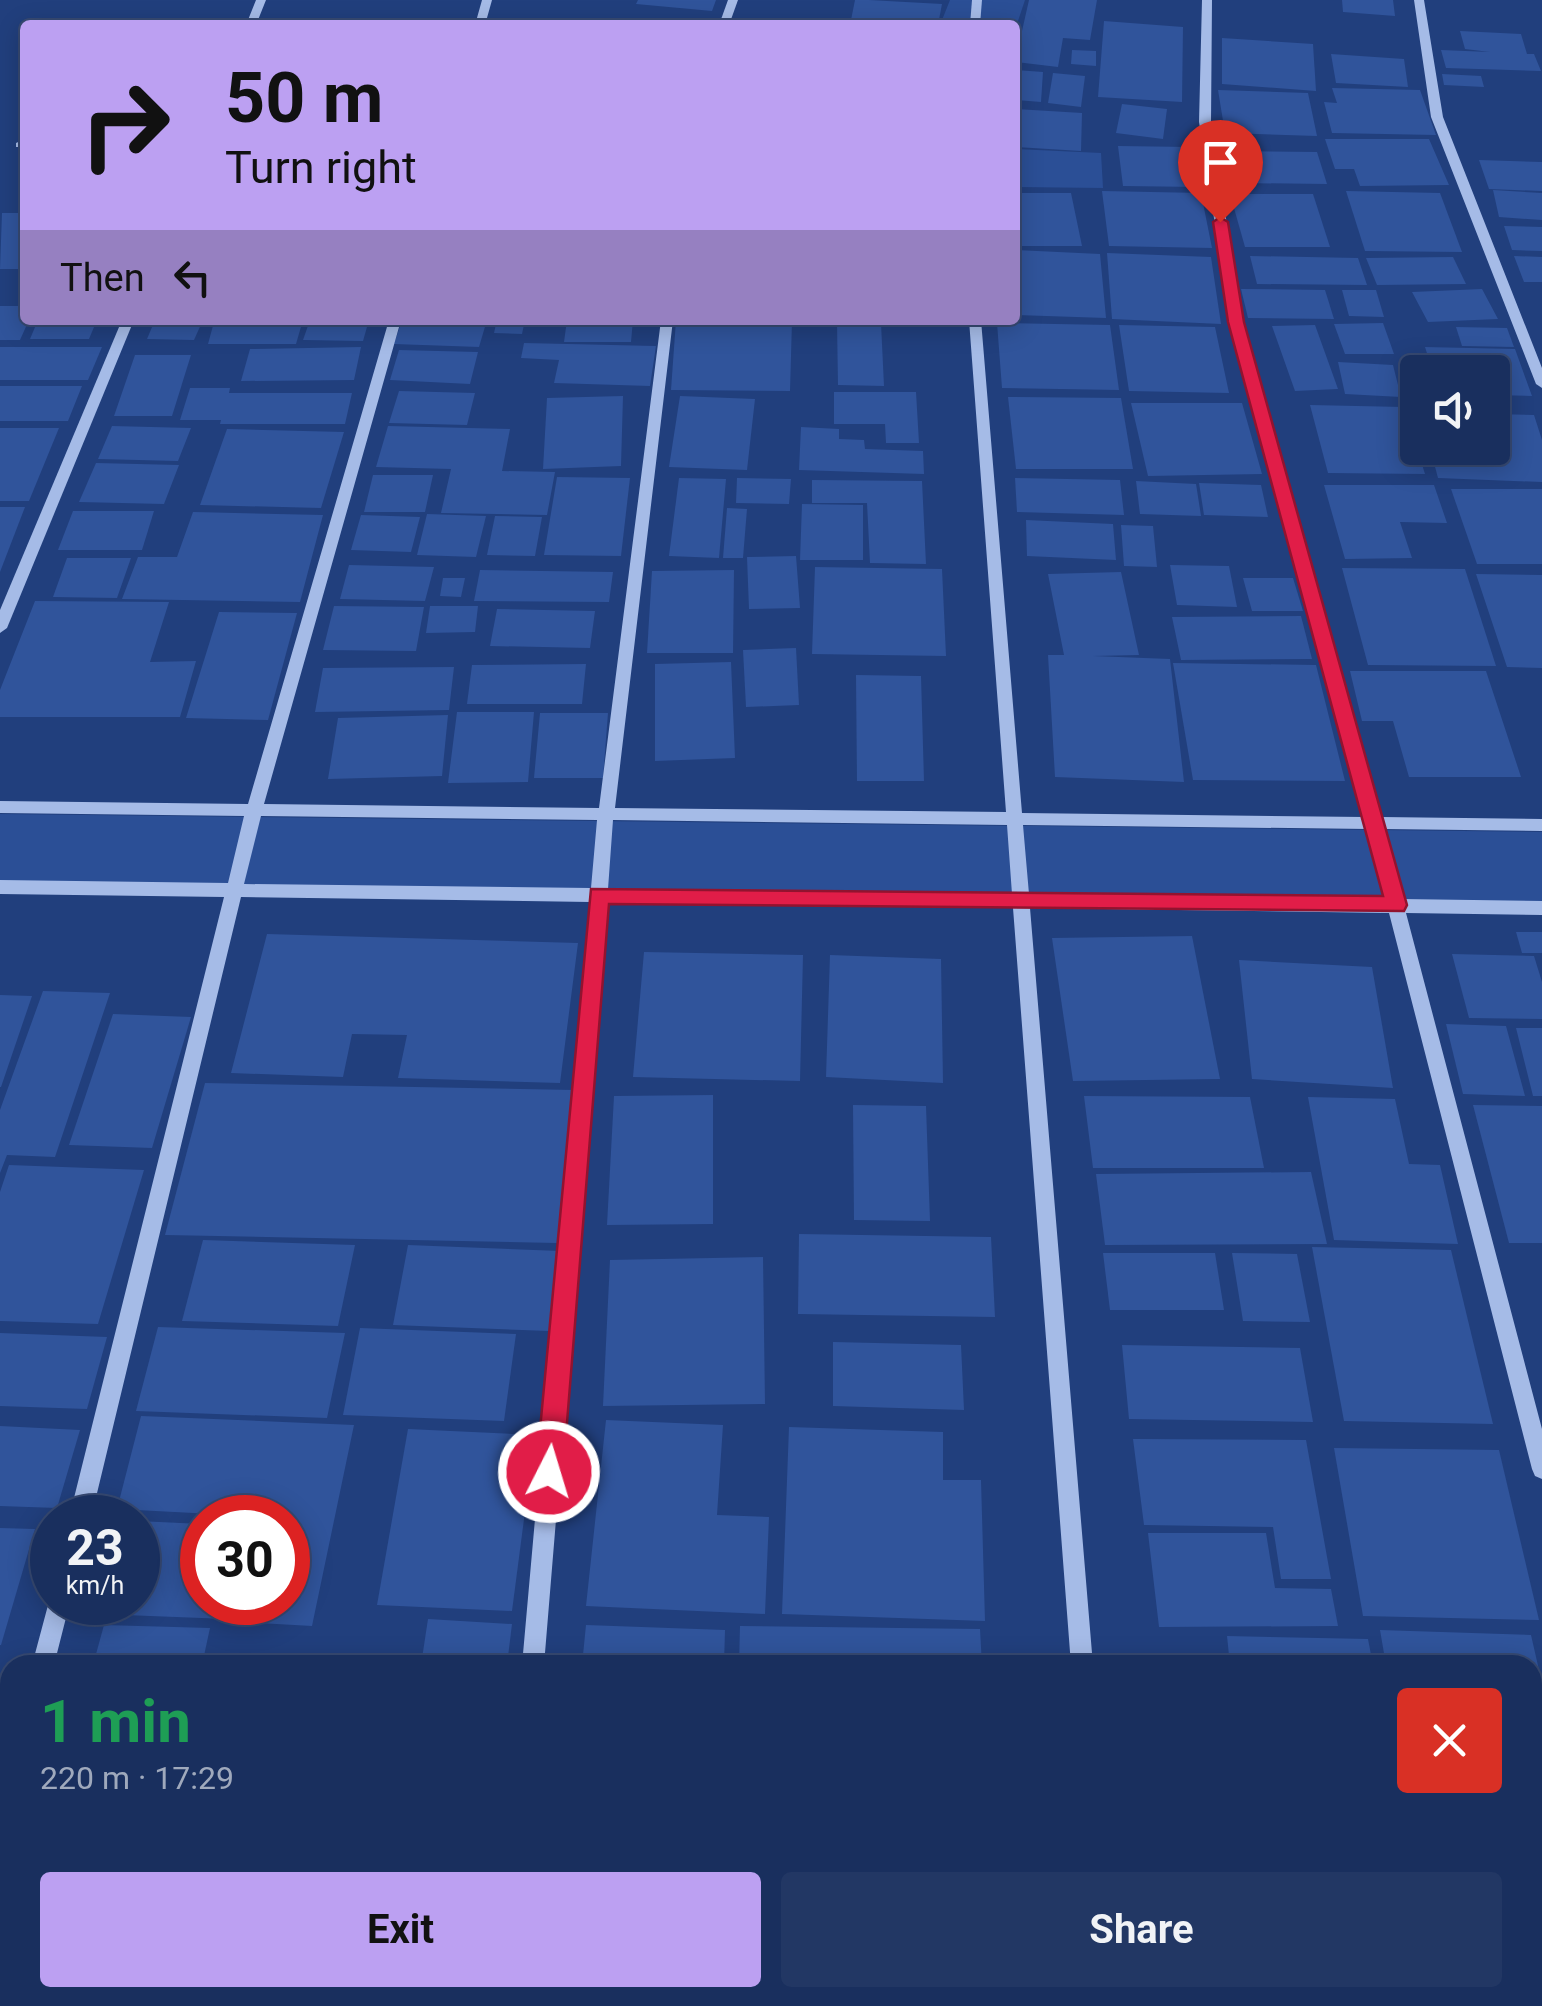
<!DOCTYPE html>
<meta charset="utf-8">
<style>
body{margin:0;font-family:Roboto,sans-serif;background:#223764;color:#f1f3f6;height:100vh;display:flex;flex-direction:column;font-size:38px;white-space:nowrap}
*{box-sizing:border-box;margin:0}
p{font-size:32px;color:#9fa9bc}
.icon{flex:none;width:55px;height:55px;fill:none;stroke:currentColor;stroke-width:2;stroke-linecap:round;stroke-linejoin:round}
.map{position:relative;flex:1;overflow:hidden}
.side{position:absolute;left:0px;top:1655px;width:1542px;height:352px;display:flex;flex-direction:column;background:#192f5e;border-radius:30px 30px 0 0;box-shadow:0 5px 25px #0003,0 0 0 2px #374a73}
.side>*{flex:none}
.guide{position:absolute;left:20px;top:20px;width:1000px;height:305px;border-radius:10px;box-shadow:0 5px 25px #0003,0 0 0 2px #374a73;background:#bca0f2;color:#111;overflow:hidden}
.buttons{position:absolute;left:1400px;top:355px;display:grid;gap:20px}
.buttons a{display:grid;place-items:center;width:110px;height:110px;border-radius:10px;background:#192f5e;box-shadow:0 5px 25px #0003,0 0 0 2px #374a73;font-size:50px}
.speed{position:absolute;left:30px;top:1495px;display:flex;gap:20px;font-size:50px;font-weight:700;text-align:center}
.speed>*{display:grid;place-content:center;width:130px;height:130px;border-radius:50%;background:#192f5e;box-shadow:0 5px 25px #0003,0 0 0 2px #374a73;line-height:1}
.speed small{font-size:25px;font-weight:400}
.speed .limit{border:15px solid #d22;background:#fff;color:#111}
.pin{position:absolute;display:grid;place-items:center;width:85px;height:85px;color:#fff;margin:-102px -42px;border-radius:50% 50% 50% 0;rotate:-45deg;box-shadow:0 0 10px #0007}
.pin .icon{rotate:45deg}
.me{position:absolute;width:110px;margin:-55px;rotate:5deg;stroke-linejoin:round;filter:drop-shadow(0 0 8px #0008)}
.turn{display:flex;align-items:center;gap:35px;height:210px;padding:0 40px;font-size:45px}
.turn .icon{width:130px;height:130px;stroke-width:2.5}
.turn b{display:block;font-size:70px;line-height:85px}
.then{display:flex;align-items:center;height:95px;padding:0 40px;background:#0003;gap:20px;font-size:38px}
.round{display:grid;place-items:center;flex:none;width:105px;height:105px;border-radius:10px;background:#223764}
.summary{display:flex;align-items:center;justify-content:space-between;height:170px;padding:0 40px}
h1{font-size:60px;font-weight:700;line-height:75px;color:#1e9e55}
.button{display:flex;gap:20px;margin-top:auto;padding:20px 40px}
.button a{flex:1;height:115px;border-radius:10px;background:#bca0f2;color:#111;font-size:40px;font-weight:700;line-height:115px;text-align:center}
.button a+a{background:#223764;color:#f1f3f6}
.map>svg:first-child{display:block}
.green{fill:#2b4f96}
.building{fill:#30549b}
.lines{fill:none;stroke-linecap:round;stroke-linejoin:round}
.minor{fill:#a5bbe7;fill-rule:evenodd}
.route{fill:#e11d48;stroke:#92132f;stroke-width:2.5}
</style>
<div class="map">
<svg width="1542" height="2006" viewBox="0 0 1542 2006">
<rect width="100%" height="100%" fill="#213f7d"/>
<g class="green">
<path d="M 950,0 L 1025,0 L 1015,30 L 1015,25 L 940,25 Z"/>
<path d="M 1015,149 L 1101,153 L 1103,188 L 1015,187 Z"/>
<path d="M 0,814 L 1542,832 L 1542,904 L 0,881 Z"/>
</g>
<g class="building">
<path d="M 638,0 L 716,0 L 712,11 L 636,4 Z"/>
<path d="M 855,0 L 869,0 L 942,4 L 938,25 L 850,25 Z"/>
<path d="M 1029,0 L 1097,0 L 1090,40 L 1063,38 L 1058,67 L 1015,62 Z"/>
<path d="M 1342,0 L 1393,0 L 1395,16 L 1343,12 Z"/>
<path d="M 1104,21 L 1183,27 L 1182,102 L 1098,97 Z"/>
<path d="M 1460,31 L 1521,34 L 1527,54 L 1534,54 L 1541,71 L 1446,68 L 1441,50 L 1490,52 L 1465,49 Z"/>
<path d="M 1222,38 L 1313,44 L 1316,91 L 1222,84 Z"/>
<path d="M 1072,50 L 1096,51 L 1096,66 L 1071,64 Z"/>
<path d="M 1331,54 L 1404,59 L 1408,87 L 1336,83 Z"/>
<path d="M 1015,70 L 1043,72 L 1041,102 L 1015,100 Z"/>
<path d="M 1053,73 L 1085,76 L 1081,107 L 1048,103 Z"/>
<path d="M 1442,74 L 1481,76 L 1484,87 L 1444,85 Z"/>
<path d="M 1332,88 L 1420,90 L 1436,135 L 1332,133 L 1324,102 L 1337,103 Z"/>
<path d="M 1218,90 L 1308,93 L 1317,136 L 1225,133 Z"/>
<path d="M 1122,104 L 1167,109 L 1163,139 L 1116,133 Z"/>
<path d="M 1015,109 L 1082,113 L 1081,151 L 1015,147 Z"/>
<path d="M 1325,139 L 1429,139 L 1449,185 L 1360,186 L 1354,169 L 1335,169 Z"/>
<path d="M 1118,146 L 1190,147 L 1199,187 L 1123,186 Z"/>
<path d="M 1229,151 L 1317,152 L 1327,184 L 1237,183 Z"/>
<path d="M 1479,160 L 1542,162 L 1542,191 L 1489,189 Z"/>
<path d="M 1493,190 L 1542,193 L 1542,220 L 1499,217 Z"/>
<path d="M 1102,191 L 1201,193 L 1212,248 L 1109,246 Z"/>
<path d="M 1346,191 L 1440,193 L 1462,252 L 1365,251 Z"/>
<path d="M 1015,193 L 1071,193 L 1082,246 L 1015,246 Z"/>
<path d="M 1230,194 L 1313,194 L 1330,247 L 1245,247 Z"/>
<path d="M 2,213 L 25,213 L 25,256 L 19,269 L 0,269 Z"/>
<path d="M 1504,226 L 1542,227 L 1542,251 L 1512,250 Z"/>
<path d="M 1015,250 L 1100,254 L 1106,318 L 1015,315 Z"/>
<path d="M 1107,253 L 1211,257 L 1221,324 L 1112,319 Z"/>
<path d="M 1250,256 L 1358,258 L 1367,285 L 1257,284 Z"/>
<path d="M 1514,256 L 1542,257 L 1542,282 L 1524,282 Z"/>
<path d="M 1453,257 L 1466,284 L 1377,285 L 1366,258 Z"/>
<path d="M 1241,289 L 1325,290 L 1334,319 L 1248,318 Z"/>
<path d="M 1482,289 L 1498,319 L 1428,322 L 1412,292 Z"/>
<path d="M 1342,290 L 1376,290 L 1384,317 L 1349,316 Z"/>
<path d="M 0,306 L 25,306 L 25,320 L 29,320 L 20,340 L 0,340 Z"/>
<path d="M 38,320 L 97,320 L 89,339 L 30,339 Z"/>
<path d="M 155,320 L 203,320 L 194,340 L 147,339 Z"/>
<path d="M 257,320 L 303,320 L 296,344 L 208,344 L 214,322 Z"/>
<path d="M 310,320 L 369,320 L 363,341 L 303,340 Z"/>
<path d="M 402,320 L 487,320 L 479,347 L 394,344 Z"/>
<path d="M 497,320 L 525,320 L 522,334 L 494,333 Z"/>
<path d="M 567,320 L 633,320 L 631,342 L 564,342 Z"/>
<path d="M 676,320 L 792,321 L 790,391 L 671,390 Z"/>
<path d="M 837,323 L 881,323 L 884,386 L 838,385 Z"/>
<path d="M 997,323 L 1110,325 L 1119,390 L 1002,388 Z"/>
<path d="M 1383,323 L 1394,354 L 1345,354 L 1334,324 Z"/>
<path d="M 1119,325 L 1215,327 L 1229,393 L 1129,391 Z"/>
<path d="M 1315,325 L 1338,389 L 1295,391 L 1272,326 Z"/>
<path d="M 1456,327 L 1507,328 L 1514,347 L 1462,346 Z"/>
<path d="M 524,343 L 656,346 L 650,386 L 554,383 L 559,360 L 521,358 Z"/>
<path d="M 0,347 L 102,347 L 88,380 L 0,380 Z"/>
<path d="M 361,347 L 354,380 L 241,381 L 250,349 Z"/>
<path d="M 1425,347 L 1515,349 L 1532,396 L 1492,395 L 1492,372 L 1433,372 Z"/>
<path d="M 399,350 L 478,352 L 470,384 L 390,380 Z"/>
<path d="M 135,355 L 191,355 L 172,416 L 114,416 Z"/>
<path d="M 1338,362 L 1393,365 L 1401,397 L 1345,394 Z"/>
<path d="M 0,386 L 82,386 L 68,421 L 0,421 Z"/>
<path d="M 190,388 L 230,388 L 229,393 L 352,393 L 345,424 L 220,424 L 221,420 L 180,420 Z"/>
<path d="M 399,391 L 475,393 L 467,425 L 389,423 Z"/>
<path d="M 834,392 L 916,392 L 919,443 L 886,443 L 885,424 L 834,424 Z"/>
<path d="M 623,396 L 621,466 L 543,469 L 547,398 Z"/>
<path d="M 680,396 L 755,399 L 747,470 L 669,467 Z"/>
<path d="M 1008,397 L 1121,398 L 1133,469 L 1016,469 Z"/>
<path d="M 1131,403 L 1242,403 L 1262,474 L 1148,476 Z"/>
<path d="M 1310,405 L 1404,407 L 1425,474 L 1328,473 Z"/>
<path d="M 1492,414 L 1534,415 L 1542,440 L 1542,482 L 1438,478 L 1430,448 L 1492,448 Z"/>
<path d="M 112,426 L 191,428 L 178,461 L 98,459 Z"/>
<path d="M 388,426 L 510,429 L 502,471 L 555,472 L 547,515 L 441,513 L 451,469 L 376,467 Z"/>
<path d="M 801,427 L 839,429 L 839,439 L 864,440 L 865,449 L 923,451 L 924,474 L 799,470 Z"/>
<path d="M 0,428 L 59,428 L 29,501 L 0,501 Z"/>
<path d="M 227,429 L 344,432 L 321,508 L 200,505 Z"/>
<path d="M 96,463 L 179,465 L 164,504 L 79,502 Z"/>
<path d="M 373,475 L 433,475 L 425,512 L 364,512 Z"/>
<path d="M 557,477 L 630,478 L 621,556 L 544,555 Z"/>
<path d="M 679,478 L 726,479 L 719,558 L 669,556 Z"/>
<path d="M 737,478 L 791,479 L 789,504 L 736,503 Z"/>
<path d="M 1015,478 L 1120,480 L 1124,515 L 1017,512 Z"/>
<path d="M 812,480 L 922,481 L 926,564 L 870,563 L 867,503 L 812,503 Z"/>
<path d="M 1136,481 L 1196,484 L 1201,516 L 1140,514 Z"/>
<path d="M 1199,483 L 1261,485 L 1268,517 L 1204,515 Z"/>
<path d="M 1324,485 L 1434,485 L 1447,523 L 1400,522 L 1412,558 L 1345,559 Z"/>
<path d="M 1451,489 L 1542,489 L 1542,564 L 1477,564 Z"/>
<path d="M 802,504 L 863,505 L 863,560 L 800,560 Z"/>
<path d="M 0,507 L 25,507 L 0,572 Z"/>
<path d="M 727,508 L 747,509 L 743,558 L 723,558 Z"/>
<path d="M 73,511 L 154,511 L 142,550 L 58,550 Z"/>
<path d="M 193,512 L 323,515 L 300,602 L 122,599 L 138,557 L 177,557 Z"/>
<path d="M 427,514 L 486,516 L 476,557 L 417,555 Z"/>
<path d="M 361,515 L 420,517 L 411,552 L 351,550 Z"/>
<path d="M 495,516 L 542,517 L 535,556 L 487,555 Z"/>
<path d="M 1026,520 L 1113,524 L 1116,560 L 1027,556 Z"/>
<path d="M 1121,525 L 1153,526 L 1157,567 L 1124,566 Z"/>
<path d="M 796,556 L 800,608 L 749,609 L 747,557 Z"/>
<path d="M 67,558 L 131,558 L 117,598 L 53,597 Z"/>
<path d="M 349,565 L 434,567 L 425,601 L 340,599 Z"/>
<path d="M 1170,565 L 1229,566 L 1237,607 L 1177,605 Z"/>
<path d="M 815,567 L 942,569 L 946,656 L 812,654 Z"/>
<path d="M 1342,568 L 1465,569 L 1496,666 L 1368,665 Z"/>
<path d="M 480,570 L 613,572 L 609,602 L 474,601 Z"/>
<path d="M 734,570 L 733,653 L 647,653 L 652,571 Z"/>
<path d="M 1121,572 L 1139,655 L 1093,656 L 1170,659 L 1184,782 L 1055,777 L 1048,655 L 1064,655 L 1048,574 Z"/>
<path d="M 1476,574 L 1542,575 L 1542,668 L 1507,667 Z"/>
<path d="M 443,578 L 465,578 L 461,597 L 440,596 Z"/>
<path d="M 1243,578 L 1293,578 L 1303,611 L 1252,611 Z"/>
<path d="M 35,601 L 169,602 L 150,662 L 196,661 L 180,717 L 0,717 L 0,690 Z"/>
<path d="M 334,606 L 424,607 L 416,651 L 323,650 Z"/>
<path d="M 430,606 L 478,606 L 475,632 L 426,633 Z"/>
<path d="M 497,609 L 595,611 L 590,648 L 490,646 Z"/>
<path d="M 219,612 L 297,613 L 268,720 L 186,718 Z"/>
<path d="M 1301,616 L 1312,659 L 1181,660 L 1172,617 Z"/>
<path d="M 796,648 L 799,705 L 746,707 L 743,650 Z"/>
<path d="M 731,662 L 735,758 L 655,761 L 655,664 Z"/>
<path d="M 1173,663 L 1316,665 L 1345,781 L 1193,780 Z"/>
<path d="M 586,664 L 582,704 L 467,704 L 472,665 Z"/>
<path d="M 454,667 L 449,710 L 315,712 L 323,668 Z"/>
<path d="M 1350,671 L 1486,671 L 1521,777 L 1409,777 L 1393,721 L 1362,721 Z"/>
<path d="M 856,675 L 921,676 L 924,781 L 857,781 Z"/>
<path d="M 457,712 L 534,712 L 528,782 L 448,783 Z"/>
<path d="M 540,713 L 608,713 L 603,778 L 534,778 Z"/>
<path d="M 448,715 L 442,776 L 328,779 L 338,718 Z"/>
<path d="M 1516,932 L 1542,932 L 1542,953 L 1522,953 Z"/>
<path d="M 267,934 L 578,943 L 560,1083 L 398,1078 L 407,1035 L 352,1034 L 343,1077 L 231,1073 Z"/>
<path d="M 1192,936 L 1220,1079 L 1073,1081 L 1052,938 Z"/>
<path d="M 644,952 L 803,955 L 800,1081 L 633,1077 Z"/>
<path d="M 1452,954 L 1534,956 L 1542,982 L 1542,1019 L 1469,1018 Z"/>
<path d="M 830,955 L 941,959 L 943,1083 L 826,1077 Z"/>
<path d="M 1239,960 L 1372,967 L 1393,1088 L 1252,1079 Z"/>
<path d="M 43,991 L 110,993 L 55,1157 L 7,1155 L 0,1173 L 0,1110 Z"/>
<path d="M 0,995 L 32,996 L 1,1087 L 0,1087 Z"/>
<path d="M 113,1014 L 191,1017 L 152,1148 L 69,1145 Z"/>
<path d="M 1446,1024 L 1506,1026 L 1525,1096 L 1463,1094 Z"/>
<path d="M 1516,1028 L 1542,1028 L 1542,1096 L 1533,1096 Z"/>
<path d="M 205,1083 L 574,1090 L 557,1243 L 165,1235 Z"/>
<path d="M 713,1095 L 713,1224 L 607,1225 L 614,1096 Z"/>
<path d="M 1084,1096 L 1250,1097 L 1264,1168 L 1093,1168 Z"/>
<path d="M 1308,1097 L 1395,1099 L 1409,1164 L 1440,1165 L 1458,1244 L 1334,1240 Z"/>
<path d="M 853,1105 L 926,1106 L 930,1221 L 854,1220 Z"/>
<path d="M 1473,1105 L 1542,1106 L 1542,1243 L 1509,1243 Z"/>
<path d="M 9,1165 L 144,1170 L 98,1324 L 0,1321 L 0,1192 Z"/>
<path d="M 1311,1172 L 1327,1244 L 1105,1245 L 1096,1174 Z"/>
<path d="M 799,1234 L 991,1237 L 995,1317 L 798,1314 Z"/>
<path d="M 203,1240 L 355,1245 L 338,1326 L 182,1321 Z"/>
<path d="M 408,1245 L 560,1251 L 549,1331 L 393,1325 Z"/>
<path d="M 1312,1247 L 1451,1250 L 1493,1424 L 1344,1421 Z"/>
<path d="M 1103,1253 L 1215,1253 L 1224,1310 L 1110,1310 Z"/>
<path d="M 1232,1253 L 1297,1254 L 1310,1322 L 1243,1321 Z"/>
<path d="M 763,1257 L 765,1404 L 603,1406 L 610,1260 Z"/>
<path d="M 158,1327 L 345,1333 L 327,1418 L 136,1411 Z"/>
<path d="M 360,1328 L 516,1334 L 504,1421 L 343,1415 Z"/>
<path d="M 0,1333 L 107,1337 L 87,1409 L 0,1406 Z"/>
<path d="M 833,1342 L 961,1345 L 964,1410 L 833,1406 Z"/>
<path d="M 1122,1345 L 1300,1348 L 1313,1422 L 1129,1419 Z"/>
<path d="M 141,1416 L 354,1425 L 312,1626 L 238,1622 L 242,1602 L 288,1602 L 288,1518 L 117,1509 Z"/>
<path d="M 606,1420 L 723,1425 L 717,1515 L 769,1517 L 765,1614 L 586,1606 Z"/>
<path d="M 0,1426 L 80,1430 L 57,1508 L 0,1506 Z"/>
<path d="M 789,1427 L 943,1432 L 943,1480 L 981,1480 L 985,1621 L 782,1614 Z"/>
<path d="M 408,1429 L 535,1435 L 512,1611 L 377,1605 Z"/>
<path d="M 1133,1439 L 1306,1440 L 1331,1579 L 1281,1579 L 1273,1527 L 1144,1525 Z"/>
<path d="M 1334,1448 L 1499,1450 L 1539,1620 L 1363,1616 Z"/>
<path d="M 138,1521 L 202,1524 L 202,1602 L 230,1602 L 227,1619 L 99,1614 L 102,1602 L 138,1602 Z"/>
<path d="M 0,1528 L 35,1529 L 1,1645 L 0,1645 Z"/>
<path d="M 1148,1533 L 1266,1533 L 1275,1588 L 1331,1589 L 1338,1626 L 1159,1627 Z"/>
<path d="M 428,1619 L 512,1624 L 507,1665 L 421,1665 Z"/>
<path d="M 104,1625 L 210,1628 L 202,1665 L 93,1665 Z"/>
<path d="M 586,1625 L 725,1630 L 724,1665 L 582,1665 Z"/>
<path d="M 740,1626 L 980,1629 L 982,1665 L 739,1665 Z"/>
<path d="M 1380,1630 L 1531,1635 L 1542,1683 L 1542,1797 L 1532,1797 L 1532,1665 L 1386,1665 Z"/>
<path d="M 1227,1636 L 1368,1639 L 1373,1665 L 1230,1665 Z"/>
<rect x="1532" y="1805" width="10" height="63"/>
<path d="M 1532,1888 L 1542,1889 L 1542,1999 L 1532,1999 Z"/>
<path d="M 24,1998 L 168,1998 L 166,2006 L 22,2006 Z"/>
<path d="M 176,1998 L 231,1998 L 230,2006 L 174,2006 Z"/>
<path d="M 242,1998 L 335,1998 L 334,2006 L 241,2006 Z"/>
<path d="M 353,1998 L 491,1998 L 490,2006 L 352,2006 Z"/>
<rect x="544" y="1998" width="230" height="8"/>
<path d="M 808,1998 L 995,1998 L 995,2006 L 807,2006 Z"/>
<path d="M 1222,1998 L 1344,1998 L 1345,2006 L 1223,2006 Z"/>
<path d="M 1408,1998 L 1456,1998 L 1532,2006 L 1409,2006 Z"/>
</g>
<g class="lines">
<g class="minor">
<path d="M 256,0 L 266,0 L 256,25 L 246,25 Z"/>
<path d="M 482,0 L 492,0 L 485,25 L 475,25 Z"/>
<path d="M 728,0 L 738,0 L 729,25 L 719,25 Z"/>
<path d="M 972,0 L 982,0 L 980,25 L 970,25 Z"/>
<path d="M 1202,0 L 1212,0 L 1211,122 L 1242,321 L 1381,817 L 1542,819 L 1542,831 L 1384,829 L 1402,899 L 1542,901 L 1542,915 L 1406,913 L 1542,1429 L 1542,1479 L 1535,1476 L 1532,1469 L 1389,913 L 1030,908 L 1093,1665 L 1071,1665 L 1013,908 L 607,902 L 544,1665 L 522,1665 L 590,902 L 241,897 L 91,1518 L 69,1518 L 224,897 L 0,894 L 0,880 L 228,883 L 244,816 L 0,813 L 0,801 L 248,804 L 389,320 L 401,320 L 264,804 L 599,808 L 661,320 L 673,320 L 615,808 L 1006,812 L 969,320 L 981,320 L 1022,813 L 1364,817 L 1230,321 L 1199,122 ZM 261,816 L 597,820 L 591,888 L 244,884 ZM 613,820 L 1007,825 L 1012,894 L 608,889 ZM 1023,825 L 1368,829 L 1386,899 L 1029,894 Z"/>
<path d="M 1414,0 L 1424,0 L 1443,117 L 1542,368 L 1542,388 L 1536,384 L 1431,117 Z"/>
<path d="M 25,139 L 25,147 L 16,147 L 16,143 Z"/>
<path d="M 122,320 L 134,320 L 7,628 L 0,633 L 0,610 Z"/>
<path d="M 51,1594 L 52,1602 L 70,1602 L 54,1665 L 32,1665 Z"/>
<path d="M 10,1788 L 10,1845 L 8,1849 L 0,1853 L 0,1796 L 2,1792 Z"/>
<rect x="492" y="1998" width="24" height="8"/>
<path d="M 1097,1998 L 1121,1998 L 1122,2006 L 1098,2006 Z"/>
</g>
</g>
<path class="route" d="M 1220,217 L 1228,222 L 1244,322 L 1407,905 L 1404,911 L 609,904 L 563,1472 L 559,1482 L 549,1486 L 540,1482 L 536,1472 L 591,889 L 1383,896 L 1228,322 L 1213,222 Z"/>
</svg>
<div class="buttons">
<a><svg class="icon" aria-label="sound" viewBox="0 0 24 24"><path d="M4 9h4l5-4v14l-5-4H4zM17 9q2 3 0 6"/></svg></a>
</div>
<div class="speed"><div>23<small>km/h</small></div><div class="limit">30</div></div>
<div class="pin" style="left:1220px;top:222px;background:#d93025"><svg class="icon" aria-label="arrive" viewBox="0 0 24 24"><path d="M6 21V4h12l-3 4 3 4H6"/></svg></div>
<svg class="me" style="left:549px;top:1472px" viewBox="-20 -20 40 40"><circle r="17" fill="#e11d48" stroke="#fff" stroke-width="3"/><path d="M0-11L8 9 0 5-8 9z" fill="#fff"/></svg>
<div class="guide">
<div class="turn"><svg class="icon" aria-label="right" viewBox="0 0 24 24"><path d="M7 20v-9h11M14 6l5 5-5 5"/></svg><div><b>50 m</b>Turn right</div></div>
<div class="then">Then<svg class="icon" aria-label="left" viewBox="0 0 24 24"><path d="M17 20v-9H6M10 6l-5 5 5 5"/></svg></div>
</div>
<section class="side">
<div class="summary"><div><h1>1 min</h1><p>220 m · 17:29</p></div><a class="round" style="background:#d93025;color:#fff"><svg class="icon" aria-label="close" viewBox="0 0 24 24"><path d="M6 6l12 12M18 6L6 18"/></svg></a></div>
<div class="button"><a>Exit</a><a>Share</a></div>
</section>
</div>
